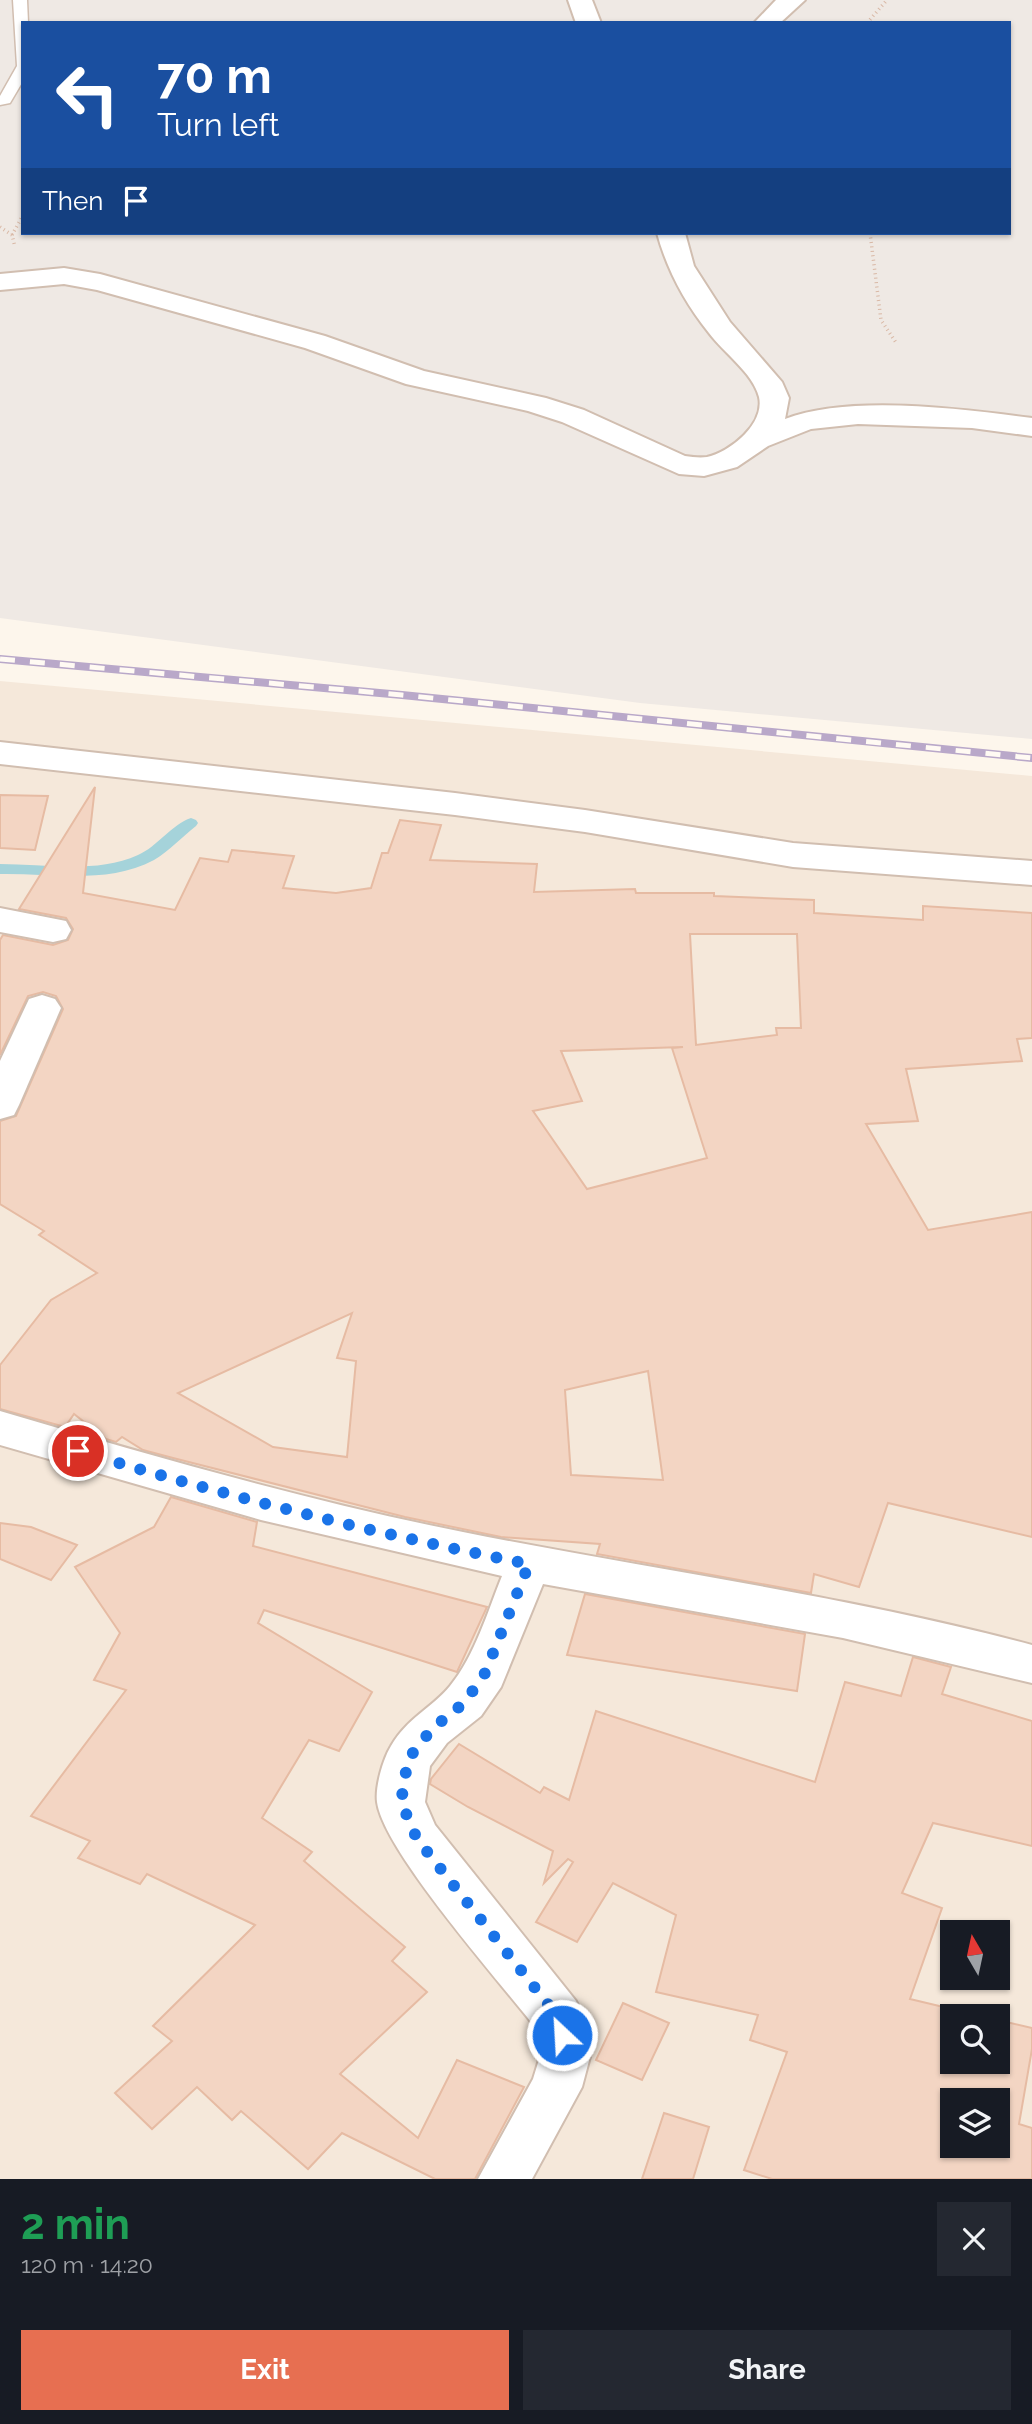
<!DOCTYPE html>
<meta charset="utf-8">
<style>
body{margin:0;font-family:Raleway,sans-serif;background:#242831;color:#f1f3f6;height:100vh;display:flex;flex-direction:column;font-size:26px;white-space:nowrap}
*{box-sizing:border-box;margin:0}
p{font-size:23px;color:#9ea1a6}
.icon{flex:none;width:38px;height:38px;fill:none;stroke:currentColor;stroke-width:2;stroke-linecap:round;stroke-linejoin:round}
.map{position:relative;height:2179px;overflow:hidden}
.side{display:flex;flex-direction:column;background:#171b24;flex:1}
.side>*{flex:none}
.banner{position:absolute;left:21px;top:21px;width:990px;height:214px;border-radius:0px;box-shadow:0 2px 5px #0004;background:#1a4fa0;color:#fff;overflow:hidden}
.needle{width:46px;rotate:351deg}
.tools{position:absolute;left:940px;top:1920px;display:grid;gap:14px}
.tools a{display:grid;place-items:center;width:70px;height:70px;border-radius:0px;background:#171b24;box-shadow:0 2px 5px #0004;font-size:35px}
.pin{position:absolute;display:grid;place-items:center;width:60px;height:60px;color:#fff;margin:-30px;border:4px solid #fff;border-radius:50%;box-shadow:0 2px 7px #0007}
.me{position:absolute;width:77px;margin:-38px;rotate:335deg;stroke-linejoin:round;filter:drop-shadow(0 0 5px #0008)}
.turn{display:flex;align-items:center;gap:24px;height:147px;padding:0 21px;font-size:32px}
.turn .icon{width:91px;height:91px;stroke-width:2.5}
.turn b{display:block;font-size:49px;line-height:60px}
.then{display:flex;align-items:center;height:66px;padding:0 21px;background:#0003;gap:14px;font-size:26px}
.round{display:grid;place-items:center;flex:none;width:74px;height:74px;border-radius:0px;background:#242831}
.head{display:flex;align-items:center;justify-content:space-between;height:119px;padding:0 21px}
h1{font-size:42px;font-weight:700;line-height:52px;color:#1e9e55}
.cta{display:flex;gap:14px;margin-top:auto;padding:14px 21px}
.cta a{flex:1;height:80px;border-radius:0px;background:#e76f51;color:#fff;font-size:28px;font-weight:700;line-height:80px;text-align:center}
.cta a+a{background:#242831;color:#f1f3f6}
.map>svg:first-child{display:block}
.residential{fill:#f5e8da;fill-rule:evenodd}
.industrial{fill:#efe9e4;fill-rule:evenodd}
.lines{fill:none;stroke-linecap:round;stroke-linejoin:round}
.stream{fill:#a5d3da;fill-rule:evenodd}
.building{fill:#f3d5c3;stroke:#e6bba3;stroke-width:2;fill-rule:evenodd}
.service-casing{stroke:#d1beb0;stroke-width:3}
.minor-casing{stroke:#d1beb0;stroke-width:4}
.path{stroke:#d9b8a5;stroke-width:3.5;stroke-dasharray:1 3.5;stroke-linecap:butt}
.service{fill:#fff;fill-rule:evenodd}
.minor{fill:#fff;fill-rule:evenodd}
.rail-casing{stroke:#b9a8c9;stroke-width:8}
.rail{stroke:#fffaf3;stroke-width:5;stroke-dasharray:15;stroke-linecap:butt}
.route{stroke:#1a73e8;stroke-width:12;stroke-dasharray:0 21.6}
</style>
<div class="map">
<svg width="1032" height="2179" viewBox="0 0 1032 2179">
<rect width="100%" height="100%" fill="#fdf6ec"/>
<path class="residential" d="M 0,681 L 1032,776 L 1032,2179 L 0,2179 ZM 952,1932 L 998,1932 L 998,1978 L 952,1978 ZM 952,2016 L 998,2016 L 998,2062 L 952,2062 ZM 952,2100 L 998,2100 L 998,2146 L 952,2146 Z"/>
<path class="industrial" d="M 0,0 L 1032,0 L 1032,739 L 640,703 L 0,618 ZM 23,23 L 1010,23 L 1010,233 L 23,233 Z"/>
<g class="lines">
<path class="stream" d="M 191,818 L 196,820 L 198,823 L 196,826 C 182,837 169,851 154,860 C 107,885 51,873 0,874 L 0,864 C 45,864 96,874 138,855 C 157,847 172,824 191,818 Z"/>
</g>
<g class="building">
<path d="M 95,787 L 83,893 L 175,910 L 200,858 L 228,862 L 232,850 L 294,856 L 283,888 L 336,893 L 371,888 L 382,853 L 388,853 L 400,820 L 441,825 L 430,860 L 537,864 L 534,892 L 635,889 L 636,893 L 714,893 L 714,896 L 814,900 L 814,913 L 923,920 L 923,906 L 1032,913 L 1032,1038 L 1017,1039 L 1022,1061 L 906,1069 L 918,1121 L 866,1124 L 928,1230 L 1032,1212 L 1032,1537 L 888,1503 L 859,1587 L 814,1574 L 811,1593 L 597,1554 L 600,1544 L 501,1537 L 405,1517 L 173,1458 L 143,1450 L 122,1437 L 116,1442 L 106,1439 L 74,1414 L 65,1427 L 0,1409 L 0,1365 L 51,1300 L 97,1273 L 39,1235 L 44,1231 L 0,1204 L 0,1121 L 16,1116 L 63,1009 L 56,996 L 43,992 L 28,996 L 0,1055 L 0,940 L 3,935 L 53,945 L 68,940 L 73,929 L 66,918 L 19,909 ZM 690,934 L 797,934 L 801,1028 L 776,1028 L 777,1035 L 696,1045 ZM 683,1047 L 672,1048 L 707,1158 L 587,1189 L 533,1111 L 582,1101 L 561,1051 ZM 352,1313 L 337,1358 L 356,1361 L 347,1457 L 273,1447 L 178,1393 ZM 648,1371 L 663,1480 L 571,1475 L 565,1390 Z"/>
<path d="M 0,795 L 48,796 L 35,850 L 0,848 Z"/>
<path d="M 171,1497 L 257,1522 L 253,1546 L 487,1607 L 457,1672 L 264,1610 L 258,1623 L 372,1692 L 339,1751 L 309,1740 L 262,1818 L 312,1852 L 304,1861 L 405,1947 L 392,1961 L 427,1992 L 340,2074 L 418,2138 L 457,2060 L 524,2087 L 475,2179 L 435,2179 L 342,2133 L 308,2169 L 241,2111 L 232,2120 L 197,2087 L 152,2129 L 115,2093 L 172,2041 L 153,2026 L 255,1925 L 147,1874 L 140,1884 L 78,1858 L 90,1841 L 31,1816 L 126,1690 L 94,1680 L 120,1633 L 75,1567 L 154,1527 Z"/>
<path d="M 0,1523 L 31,1527 L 77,1545 L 51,1580 L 0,1559 Z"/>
<path d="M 585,1594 L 805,1634 L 797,1691 L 567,1655 Z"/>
<path d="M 913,1657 L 951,1667 L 942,1694 L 1032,1721 L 1032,1846 L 933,1823 L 902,1893 L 942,1908 L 910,1999 L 981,2016 L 952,2016 L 952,2062 L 998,2062 L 998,2020 L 1032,2028 L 1032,2049 L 1019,2124 L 1032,2128 L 1032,2179 L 772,2179 L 744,2170 L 787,2052 L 750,2040 L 758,2015 L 656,1992 L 676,1915 L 613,1883 L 577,1942 L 536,1922 L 573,1862 L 568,1859 L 544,1883 L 553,1851 L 468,1807 L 430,1784 L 431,1779 L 459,1744 L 540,1793 L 544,1787 L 569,1800 L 596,1711 L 815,1782 L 845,1682 L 901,1696 ZM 952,2100 L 998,2100 L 998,2146 L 952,2146 Z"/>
<path d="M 623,2003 L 669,2023 L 642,2080 L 596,2060 Z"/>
<path d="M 664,2113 L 709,2127 L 693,2179 L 642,2179 Z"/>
</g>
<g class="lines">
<g class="service-casing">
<path id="service" d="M 13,0 L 27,0 L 28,23 L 23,23 L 23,81 L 10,103 L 0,105 L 0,96 L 17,66 Z"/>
</g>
<g class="minor-casing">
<g id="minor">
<path d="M 568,0 L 592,0 L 601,23 L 576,23 Z"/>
<path d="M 776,0 L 805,0 L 780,23 L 754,23 Z"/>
<path d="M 657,233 L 685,233 L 694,266 L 730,322 L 782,382 L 789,398 L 785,419 C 850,394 963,409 1032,418 L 1032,436 L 972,428 L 858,424 L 811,429 L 768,446 L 737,467 L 704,476 L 679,474 L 562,422 L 528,411 L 406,384 L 305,348 L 97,290 L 64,284 L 0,290 L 0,274 L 64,268 L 100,274 L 325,336 L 424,371 L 546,398 L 584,410 L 685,456 C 692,457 700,458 707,457 C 730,452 765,424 759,397 C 753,373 723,352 709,333 C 685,303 667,270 657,233 Z"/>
<path d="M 0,742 L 455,793 L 585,810 L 793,843 L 1032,861 L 1032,885 L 793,867 L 585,832 L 455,815 L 0,764 Z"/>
<path d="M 0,908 L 66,921 L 71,930 L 66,939 L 53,942 L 0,932 Z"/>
<path d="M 42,995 L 55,999 L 61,1008 L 19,1105 L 14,1115 L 0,1119 L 0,1061 L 29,999 Z"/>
<path d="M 0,1411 C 153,1456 307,1501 463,1532 C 653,1570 845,1595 1032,1645 L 1032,1683 L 843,1638 L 543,1584 L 501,1687 L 481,1716 L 447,1743 L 430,1766 L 425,1802 L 435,1825 L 576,2001 L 583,2017 L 591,2053 L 582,2087 L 532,2179 L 478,2179 L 533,2079 L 541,2053 L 535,2027 C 500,1982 383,1850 377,1802 C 375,1787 383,1759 391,1746 C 407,1718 432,1708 450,1686 C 475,1655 487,1613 502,1576 L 261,1520 L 0,1445 Z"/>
</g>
</g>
<g class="path">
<path d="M 867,23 L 887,0"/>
<path d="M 0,227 L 12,235 L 15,247"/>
<path d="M 870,233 L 881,320 L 897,344"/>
<path d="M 12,235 L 23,215"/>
</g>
<use href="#service" class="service"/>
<use href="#minor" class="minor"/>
<g class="rail-casing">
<path id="rail" d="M 0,659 L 402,695 L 1032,758"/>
</g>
<use href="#rail" class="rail"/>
</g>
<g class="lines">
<path class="route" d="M 78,1451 C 227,1496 376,1534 529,1564 L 485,1673 L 465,1702 L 432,1729 L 408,1759 L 401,1802 L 417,1839 L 558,2017 L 562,2035"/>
</g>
</svg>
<div class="tools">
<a><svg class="needle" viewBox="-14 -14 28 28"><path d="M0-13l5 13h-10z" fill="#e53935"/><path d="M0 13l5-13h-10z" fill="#9ea1a6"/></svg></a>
<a><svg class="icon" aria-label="search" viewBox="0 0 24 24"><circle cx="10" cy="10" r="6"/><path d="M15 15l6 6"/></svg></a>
<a><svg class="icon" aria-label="layers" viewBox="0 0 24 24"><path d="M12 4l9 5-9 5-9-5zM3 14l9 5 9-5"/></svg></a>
</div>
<div class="pin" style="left:78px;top:1451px;background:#d93025"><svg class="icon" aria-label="arrive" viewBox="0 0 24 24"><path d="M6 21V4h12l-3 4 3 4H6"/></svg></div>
<svg class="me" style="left:562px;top:2035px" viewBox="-20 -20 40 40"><circle r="17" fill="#1a73e8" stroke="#fff" stroke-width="3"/><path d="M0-11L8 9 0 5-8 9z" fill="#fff"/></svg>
<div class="banner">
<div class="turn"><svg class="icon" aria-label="left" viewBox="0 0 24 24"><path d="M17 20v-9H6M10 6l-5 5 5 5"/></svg><div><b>70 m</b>Turn left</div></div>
<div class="then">Then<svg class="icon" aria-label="arrive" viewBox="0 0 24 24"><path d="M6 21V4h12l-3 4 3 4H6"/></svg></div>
</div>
</div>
<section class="side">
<div class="head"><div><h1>2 min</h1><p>120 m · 14:20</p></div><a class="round"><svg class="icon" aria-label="close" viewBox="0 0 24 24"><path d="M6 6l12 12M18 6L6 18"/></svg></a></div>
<div class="cta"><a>Exit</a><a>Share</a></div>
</section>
